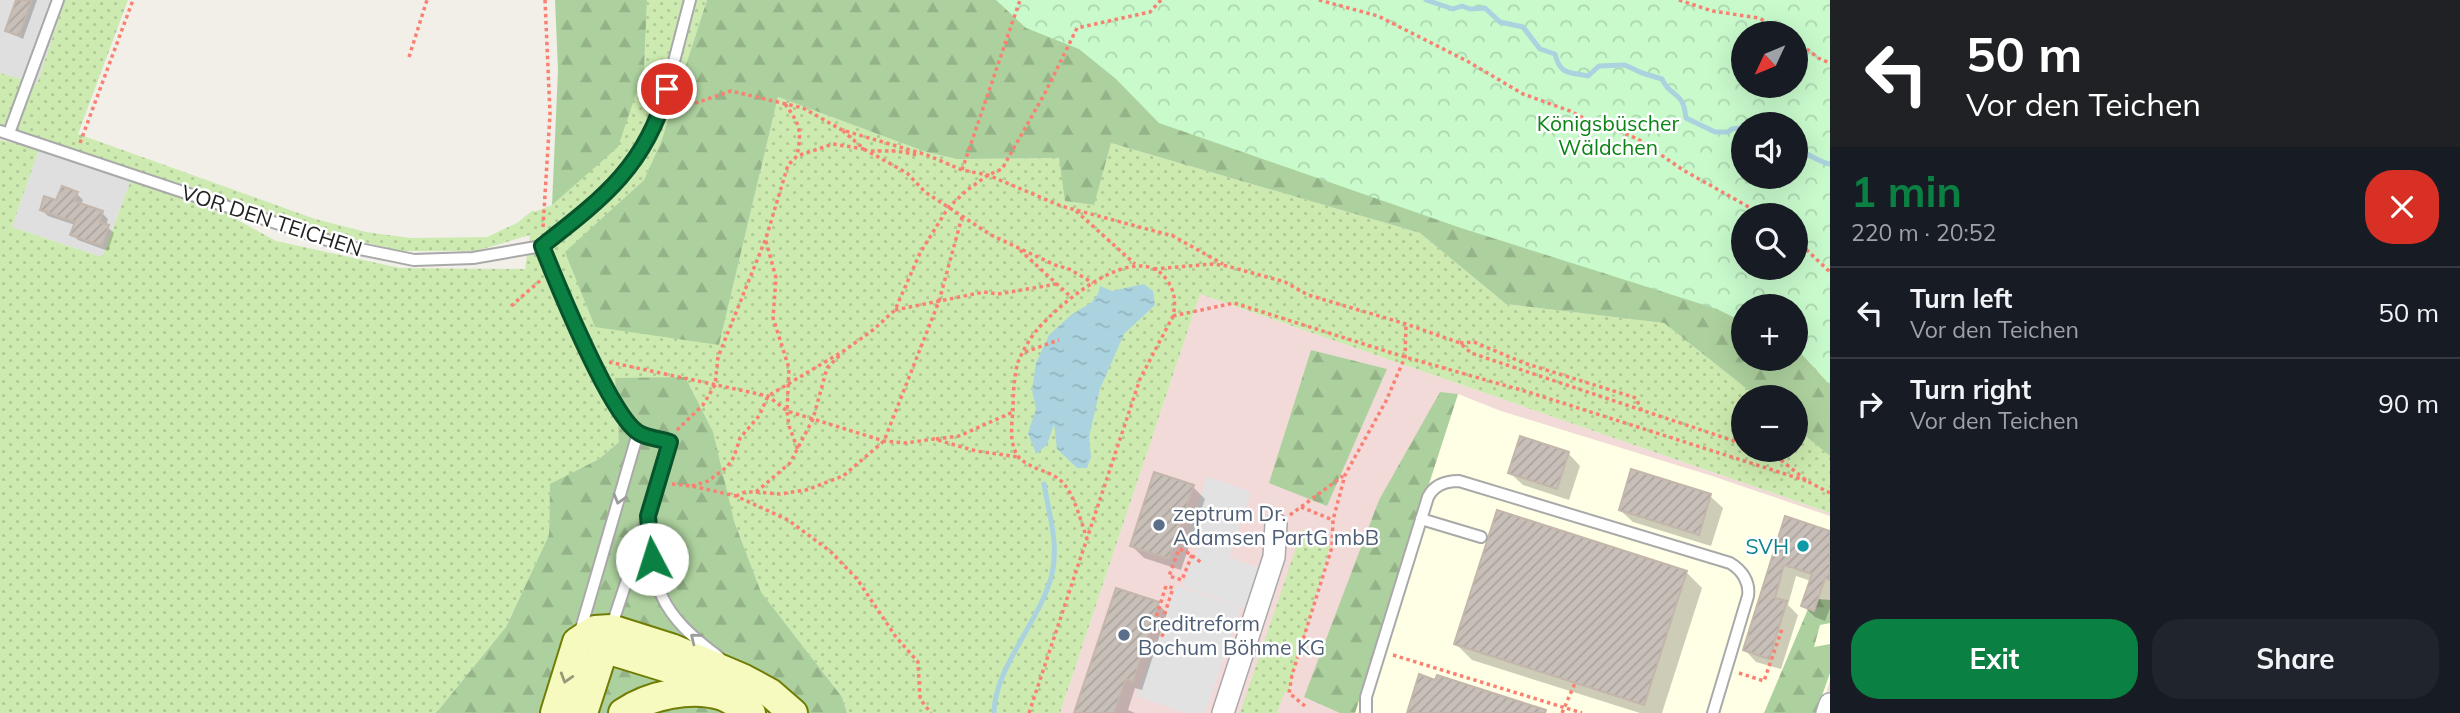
<!DOCTYPE html>
<meta charset="utf-8">
<style>
body{margin:0;font-family:Mulish,sans-serif;background:#20242c;color:#f1f3f6;height:100vh;display:flex;flex-direction:column;font-size:26px;white-space:nowrap}
*{box-sizing:border-box;margin:0}
p{font-size:23px;color:#9ea1a6}
.icon{flex:none;width:38px;height:38px;fill:none;stroke:currentColor;stroke-width:2;stroke-linecap:round;stroke-linejoin:round}
.map{position:relative;flex:1;overflow:hidden}
.drawer{display:flex;flex-direction:column;background:#171b24;width:630px}
.drawer>*{flex:none}
.top-card{background:#202124;color:#fff;overflow:hidden}
.needle{width:46px;rotate:226deg}
.fabs{position:absolute;left:1731px;top:21px;display:grid;gap:14px}
.fabs a{display:grid;place-items:center;width:77px;height:77px;border-radius:50%;background:#171b24;box-shadow:0 7px 28px #0002;font-size:35px}
.pin{position:absolute;display:grid;place-items:center;width:60px;height:60px;color:#fff;margin:-30px;border:4px solid #fff;border-radius:50%;box-shadow:0 2px 7px #0007}
.me{position:absolute;width:77px;margin:-38px;rotate:355deg;stroke-linejoin:round;filter:drop-shadow(0 0 5px #0008)}
.turn{display:flex;align-items:center;gap:24px;height:147px;padding:0 21px;font-size:32px}
.turn .icon{width:91px;height:91px;stroke-width:2.5}
.turn b{display:block;font-size:49px;line-height:60px}
.round{display:grid;place-items:center;flex:none;width:74px;height:74px;border-radius:28px;background:#20242c}
.summary{display:flex;align-items:center;justify-content:space-between;height:119px;padding:0 21px}
h1{font-size:42px;font-weight:700;line-height:52px;color:#0b8043}
.action{display:flex;gap:14px;margin-top:auto;padding:14px 21px}
.action a{flex:1;height:80px;border-radius:28px;background:#0b8043;color:#fff;font-size:28px;font-weight:700;line-height:80px;text-align:center}
.action a+a{background:#20242c;color:#f1f3f6}
ul{padding:0;list-style:none}
li{display:flex;align-items:center;gap:21px;height:91px;padding:0 21px;border-top:2px solid #363941}
li div{flex:1}
li b{display:block;font-size:26px}
li em{font-style:normal}
main{display:flex;flex:1;min-height:0}
.map>svg:first-child{display:block}
.residential{fill:#e0dfdf}
.commercial{fill:#f2dad9}
.education{fill:#ffffe5}
.grass{fill:url(#grass-dots)}
.forest{fill:url(#forest-firs);fill-rule:evenodd}
.park{fill:url(#park-crowns);fill-rule:evenodd}
.parking{fill:#e2e2e2}
.water{fill:url(#water-ripples)}
.shadow{fill:#0003}
.lines{fill:none;stroke-linecap:round;stroke-linejoin:round}
.stream{stroke:#aad3df;stroke-width:5}
.building{fill:url(#building-hatch);stroke:#c4b6ab;stroke-width:2}
.lane-casing{stroke:#a9a9a9;stroke-width:14}
.street-casing{stroke:#a9a9a9;stroke-width:24}
.secondary-casing{stroke:#707d05;stroke-width:32}
.path{stroke:#fa8072;stroke-width:3.5;stroke-dasharray:3.5 3.5;stroke-linecap:butt}
.lane{stroke:#fff;stroke-width:10}
.street{stroke:#fff;stroke-width:21}
.secondary{stroke:#f7fabf;stroke-width:28}
.oneway{stroke:#9c9c9c}
.oneway2{stroke:#979978}
.route-casing{stroke:#07532c;stroke-width:18}
.route{stroke:#0b8043;stroke-width:12}
.service-dot{fill:#5c6f8a;stroke:#fff;stroke-width:2.5}
.culture-dot{fill:#0f9aa8;stroke:#fff;stroke-width:2.5}
.labels{text-anchor:middle;dominant-baseline:central;stroke-width:5;stroke-linejoin:round;paint-order:stroke}
.park-label{font-size:21px;fill:#0c8416;stroke:#fff}
.street-label{font-size:21px;fill:#222;stroke:#fff}
.service-label{font-size:21px;fill:#4e5e75;stroke:#fff;text-anchor:start}
.culture-label{font-size:21px;fill:#0d838f;stroke:#fff;text-anchor:end}
</style>
<main>
<div class="map">
<svg width="1830" height="713" viewBox="0 0 1830 713">
<defs>
<pattern id="grass-dots" width="8" height="8" patternUnits="userSpaceOnUse" patternTransform="scale(1.75)"><rect width="8" height="8" fill="#cdebb0"/><path d="M2 2h.1M6 6h.1" fill="none" stroke="#b0c997" stroke-width="1.8" stroke-linecap="round"/></pattern>
<pattern id="forest-firs" width="22" height="20" patternUnits="userSpaceOnUse" patternTransform="scale(1.75)"><rect width="22" height="20" fill="#add19e"/><path d="M5 1l3.5 6h-7zM16 11l3.5 6h-7z" fill="#95b388"/></pattern>
<pattern id="park-crowns" width="20" height="18" patternUnits="userSpaceOnUse" patternTransform="scale(1.75)"><rect width="20" height="18" fill="#c8facc"/><path d="M2 6a3 3 0 1 1 6 0M12 15a3 3 0 1 1 6 0" fill="none" stroke="#acd6af"/></pattern>
<pattern id="water-ripples" width="26" height="14" patternUnits="userSpaceOnUse" patternTransform="scale(1.75)"><rect width="26" height="14" fill="#aad3df"/><path d="M2 4q2-2 4 0t4 0M15 11q2-2 4 0t4 0" fill="none" stroke="#92b5bf"/></pattern>
<pattern id="building-hatch" width="6" height="6" patternUnits="userSpaceOnUse" patternTransform="scale(1.75)"><rect width="6" height="6" fill="#c7bfb8"/><path d="M-1 1l2-2M0 6l6-6M5 7l2-2" fill="none" stroke="#aba49e"/></pattern>
</defs>
<rect width="100%" height="100%" fill="#f2efe9"/>
<g class="residential">
<path d="M 0,0 L 65,0 L 37,85 L 0,73 Z"/>
<path d="M 39,149 L 131,180 L 102,257 L 12,227 Z"/>
</g>
<path class="commercial" d="M 1200,294 L 1830,513 L 1830,713 L 1060,713 Z"/>
<path class="education" d="M 1458,394 L 1501,411 L 1709,475 L 1830,516 L 1830,680 L 1820,713 L 1355,713 Z"/>
<g class="grass">
<path d="M 65,0 L 128,0 L 78,134 L 315,219 L 366,232 L 411,238 L 487,237 L 517,223 L 533,210 L 534,212 L 552,205 L 644,70 L 647,0 L 707,0 L 661,142 L 644,180 L 566,252 L 719,345 L 778,97 L 926,152 L 957,159 L 1060,158 L 1066,201 L 1093,205 L 1111,143 L 1420,233 L 1506,304 L 1664,323 L 1757,397 L 1743,397 L 1743,450 L 1796,450 L 1796,428 L 1830,456 L 1830,513 L 1200,294 L 1060,713 L 847,713 L 842,697 L 761,592 L 734,521 L 615,378 L 619,442 L 599,459 L 550,485 L 549,535 L 506,627 L 436,713 L 0,713 L 0,140 L 39,149 L 12,227 L 102,257 L 131,180 L 223,212 L 276,241 L 400,268 L 525,269 L 530,235 L 476,251 L 402,251 L 298,227 L 0,125 L 0,73 L 37,84 Z"/>
<path d="M 1302,530 L 1329,536 L 1330,546 L 1288,692 L 1284,693 L 1277,713 L 1240,713 Z"/>
</g>
<g class="forest">
<path d="M 555,0 L 647,0 L 644,70 L 618,147 L 552,205 L 558,70 Z"/>
<path d="M 707,0 L 1417,0 L 1743,177 L 1830,179 L 1830,456 L 1796,428 L 1796,397 L 1757,397 L 1664,323 L 1506,304 L 1420,233 L 1111,143 L 1094,205 L 1065,201 L 1059,158 L 957,159 L 926,152 L 778,97 L 719,345 L 595,327 L 565,252 L 644,180 L 661,142 ZM 1743,215 L 1796,215 L 1796,268 L 1743,268 ZM 1743,306 L 1796,306 L 1796,359 L 1743,359 Z"/>
<path d="M 1311,350 L 1387,369 L 1327,506 L 1269,483 Z"/>
<path d="M 685,377 L 713,432 L 734,521 L 761,592 L 842,697 L 847,713 L 436,713 L 506,627 L 549,535 L 550,484 L 599,459 L 619,442 L 615,378 Z"/>
<path d="M 1440,392 L 1458,394 L 1355,713 L 1340,713 L 1304,697 L 1379,500 Z"/>
<path d="M 1818,599 L 1830,600 L 1830,623 L 1820,625 L 1814,647 L 1830,644 L 1830,673 L 1816,713 L 1764,713 L 1808,609 Z"/>
</g>
<path class="park" d="M 996,0 L 1830,0 L 1830,385 L 1796,348 L 1796,306 L 1743,306 L 1743,322 L 1717,309 L 1461,228 L 1159,123 L 1116,79 L 1079,49 L 1026,28 ZM 1743,33 L 1796,33 L 1796,86 L 1743,86 ZM 1743,124 L 1796,124 L 1796,177 L 1743,177 ZM 1743,215 L 1796,215 L 1796,268 L 1743,268 Z"/>
<g class="parking">
<path d="M 1207,476 L 1251,492 L 1229,557 L 1262,569 L 1248,609 L 1182,586 L 1199,544 L 1186,540 Z"/>
<path d="M 1176,586 L 1241,607 L 1205,713 L 1186,713 L 1136,696 Z"/>
</g>
<path class="water" d="M 1144,284 L 1153,291 L 1155,305 L 1124,334 L 1100,389 L 1089,437 L 1091,457 L 1087,468 L 1077,468 L 1057,449 L 1054,424 L 1047,445 L 1036,454 L 1028,433 L 1036,409 L 1032,390 L 1036,363 L 1049,335 L 1071,315 L 1092,302 L 1098,294 L 1100,286 L 1112,291 Z"/>
<g class="shadow">
<path d="M 18,0 L 37,0 L 23,39 L 7,31 Z"/>
<path d="M 77,194 L 83,200 L 81,205 L 102,213 L 108,219 L 106,226 L 114,233 L 108,251 L 78,240 L 72,234 L 75,225 L 48,216 L 42,210 Z"/>
<path d="M 1568,453 L 1580,466 L 1569,500 L 1523,485 L 1510,473 Z"/>
<path d="M 1193,487 L 1205,499 L 1181,570 L 1144,558 L 1132,546 Z"/>
<path d="M 1710,496 L 1723,508 L 1711,546 L 1633,522 L 1620,510 Z"/>
<path d="M 1786,518 L 1830,532 L 1830,608 L 1825,621 L 1815,617 L 1803,606 L 1811,581 L 1796,576 L 1788,605 L 1798,615 L 1781,669 L 1756,662 L 1745,650 Z"/>
<path d="M 1686,572 L 1702,588 L 1662,713 L 1640,713 L 1472,660 L 1456,644 Z"/>
<path d="M 1158,604 L 1167,613 L 1142,690 L 1135,688 L 1128,710 L 1135,713 L 1076,713 Z"/>
</g>
<g class="lines">
<g class="stream">
<path d="M 1426,0 L 1453,9 L 1462,6 L 1470,9 L 1485,8 L 1500,22 L 1523,27 L 1540,49 L 1555,54 C 1560,75 1569,72 1588,76 L 1599,66 L 1625,65 L 1642,73 L 1662,79 C 1671,99 1683,89 1686,118 L 1715,132 L 1728,132 L 1732,129 L 1740,128 L 1743,130"/>
<path d="M 1796,150 C 1809,153 1816,161 1830,164"/>
<path d="M 994,713 C 994,668 1041,620 1052,574 C 1059,544 1049,514 1044,484"/>
</g>
</g>
<g class="building">
<path d="M 16,0 L 32,0 L 19,36 L 5,31 Z"/>
<path d="M 62,186 L 78,192 L 74,201 L 103,211 L 100,222 L 109,225 L 102,246 L 70,235 L 75,222 L 40,210 L 44,196 L 56,200 Z"/>
<path d="M 1520,436 L 1569,452 L 1557,489 L 1508,473 Z"/>
<path d="M 1631,469 L 1711,494 L 1699,535 L 1619,510 Z"/>
<path d="M 1154,472 L 1194,485 L 1169,559 L 1130,546 Z"/>
<path d="M 1497,510 L 1687,571 L 1644,705 L 1454,644 Z"/>
<path d="M 1785,516 L 1830,531 L 1830,580 L 1825,578 L 1814,611 L 1801,606 L 1812,574 L 1784,565 L 1775,598 L 1787,601 L 1769,659 L 1743,650 Z"/>
<path d="M 1116,588 L 1159,602 L 1133,682 L 1126,679 L 1114,713 L 1074,713 Z"/>
<path d="M 1419,674 L 1435,680 L 1437,675 L 1546,710 L 1545,713 L 1407,713 Z"/>
</g>
<g class="lines">
<g class="lane-casing">
<g id="lane">
<path d="M 0,131 L 345,246 L 414,260 L 473,258 L 542,246 L 606,194 L 622,176 L 648,141 L 660,115 L 690,0"/>
<path d="M 9,133 L 58,0"/>
<path d="M 542,246 L 591,358 L 618,411 L 638,433"/>
<path d="M 648,516 C 652,589 659,613 719,657"/>
<path d="M 1421,519 L 1481,537"/>
<path d="M 611,628 L 648,516 L 670,442 L 638,433"/>
<path d="M 580,632 L 638,433"/>
<path d="M 1366,713 L 1366,697 L 1428,497 C 1434,485 1446,481 1459,481 L 1730,563 C 1742,570 1750,582 1748,596 L 1713,713"/>
</g>
</g>
<g class="street-casing">
<g id="street">
<path d="M 1223,713 L 1274,557 L 1276,524"/>
<path d="M 1827,713 L 1830,704"/>
</g>
</g>
<g class="secondary-casing">
<g id="secondary">
<path d="M 603,648 L 678,671 L 696,686"/>
<path d="M 555,713 L 577,642 L 595,630 L 611,629 L 671,648 L 744,679 L 770,693 L 793,713"/>
<path d="M 583,713 L 609,633"/>
<path d="M 623,713 C 649,695 692,686 723,696 C 732,700 743,707 751,713"/>
</g>
</g>
<g class="path">
<path d="M 1319,0 L 1378,16 L 1467,61 L 1523,94 L 1570,111 L 1593,123 L 1608,127 L 1638,139 L 1683,170 L 1763,215"/>
<path d="M 1679,0 L 1712,11 L 1759,18 L 1787,33"/>
<path d="M 1796,40 L 1818,58 L 1830,63"/>
<path d="M 409,57 L 427,0"/>
<path d="M 785,104 C 800,125 802,129 797,156"/>
<path d="M 675,110 L 731,91 L 803,108 L 842,130 L 927,155 L 962,170 L 988,175 L 1061,206 L 1173,236 L 1223,264"/>
<path d="M 80,143 L 133,0"/>
<path d="M 864,149 L 907,173 L 925,192 L 991,235 L 1055,265 L 1069,269 L 1093,283"/>
<path d="M 871,151 L 896,151 L 919,155"/>
<path d="M 962,170 L 1020,0"/>
<path d="M 1076,211 L 1135,264"/>
<path d="M 543,227 L 550,114 L 545,0"/>
<path d="M 1796,240 L 1830,272"/>
<path d="M 766,241 L 776,278 L 773,318 L 789,368 L 787,411 L 789,426 L 798,450"/>
<path d="M 1020,250 L 1071,297"/>
<path d="M 1154,269 L 1212,264 L 1227,266 L 1285,282 L 1308,295 L 1406,324 L 1460,343 L 1471,353 L 1743,444"/>
<path d="M 511,306 L 542,279"/>
<path d="M 895,310 L 984,292 L 998,294 L 1057,284"/>
<path d="M 1173,316 L 1234,303 L 1405,357 L 1528,392 L 1807,481"/>
<path d="M 1460,343 L 1474,342 L 1524,363 L 1636,398 L 1642,412"/>
<path d="M 1025,352 L 1059,340"/>
<path d="M 609,362 L 768,396 L 787,411 L 884,441 L 906,443 L 934,439 L 976,451 L 1018,457"/>
<path d="M 677,430 L 703,405 L 715,385 L 718,357 L 766,238 L 788,165 L 797,156 L 833,144 L 864,149 L 843,131"/>
<path d="M 936,439 L 959,436 L 1013,412"/>
<path d="M 1763,450 L 1771,452 L 1807,481 L 1830,493"/>
<path d="M 672,484 L 692,486 L 736,496 L 788,520 L 830,551 L 857,579 L 896,637 L 918,662 L 920,699 L 931,713"/>
<path d="M 692,486 L 708,481 L 727,467 L 734,457 L 740,438 L 759,416 L 768,396 L 845,350 L 873,330 L 895,310 L 920,253 L 948,208 L 966,191 L 988,175 L 1002,169 L 1045,93 L 1077,28 L 1150,12 L 1161,0"/>
<path d="M 756,492 L 780,494 L 806,490 L 843,476 L 884,441 L 939,301 L 962,217"/>
<path d="M 736,496 L 745,492 L 756,492 L 790,463 L 813,419 L 827,368 L 840,355"/>
<path d="M 1301,507 L 1333,520"/>
<path d="M 1290,515 L 1343,476"/>
<path d="M 1192,555 L 1182,580 L 1169,576 L 1179,549 C 1189,552 1195,558 1203,564"/>
<path d="M 1164,636 L 1152,630 L 1166,586 L 1173,588 L 1163,619 L 1169,621"/>
<path d="M 1393,655 L 1582,713"/>
<path d="M 1739,673 L 1764,681 L 1782,629"/>
<path d="M 1305,706 L 1289,693 L 1292,675 L 1332,547 L 1333,520 L 1345,475 L 1386,401 L 1405,357 L 1406,324"/>
<path d="M 1029,713 L 1140,379 L 1173,316 C 1176,302 1175,292 1167,280 C 1137,237 1059,304 1037,330 C 1030,338 1022,352 1018,362 C 1014,376 1013,396 1013,410 C 1012,422 1010,437 1014,448 C 1020,470 1051,468 1064,484 C 1074,495 1082,524 1087,539"/>
<path d="M 1562,713 L 1575,683"/>
</g>
<use href="#lane" class="lane"/>
<use href="#street" class="street"/>
<use href="#secondary" class="secondary"/>
</g>
<defs><path id="oneway-chevron" d="M-2-3.5L2.5 0L-2 3.5" fill="none" stroke-width="1.6" stroke-linecap="round" stroke-linejoin="round" transform="scale(1.75)"/></defs>
<g class="oneway">
<use href="#oneway-chevron" transform="translate(619 499) rotate(106)"/>
<use href="#oneway-chevron" transform="translate(695 638) rotate(-141)"/>
</g>
<use class="oneway2" href="#oneway-chevron" transform="translate(566 678) rotate(107)"/>
<g class="lines">
<g class="route-casing">
<path id="route" d="M 652,559 L 648,516 L 670,442 C 660,439 647,438 639,433 C 611,417 556,281 542,246 C 602,199 646,166 667,89"/>
</g>
<use href="#route" class="route"/>
</g>
<g class="service-dot">
<circle cx="1159" cy="525" r="7"/>
<circle cx="1124" cy="635" r="7"/>
</g>
<circle class="culture-dot" cx="1803" cy="546" r="7"/>
<g class="labels">
<g class="park-label">
<text x="1608" y="123">Königsbüscher<tspan x="1608" dy="24">Wäldchen</tspan></text>
</g>
<g class="street-label">
<text transform="translate(272 220) rotate(18)">VOR DEN TEICHEN</text>
</g>
<g class="service-label">
<text x="1173" y="513">zeptrum Dr.<tspan x="1173" dy="24">Adamsen PartG mbB</tspan></text>
<text x="1138" y="623">Creditreform<tspan x="1138" dy="24">Bochum Böhme KG</tspan></text>
</g>
<g class="culture-label">
<text x="1789" y="546">SVH</text>
</g>
</g>
</svg>
<div class="fabs">
<a><svg class="needle" viewBox="-14 -14 28 28"><path d="M0-13l5 13h-10z" fill="#e53935"/><path d="M0 13l5-13h-10z" fill="#9ea1a6"/></svg></a>
<a><svg class="icon" aria-label="sound" viewBox="0 0 24 24"><path d="M4 9h4l5-4v14l-5-4H4zM17 9q2 3 0 6"/></svg></a>
<a><svg class="icon" aria-label="search" viewBox="0 0 24 24"><circle cx="10" cy="10" r="6"/><path d="M15 15l6 6"/></svg></a>
<a>+</a>
<a>−</a>
</div>
<div class="pin" style="left:667px;top:89px;background:#d93025"><svg class="icon" aria-label="arrive" viewBox="0 0 24 24"><path d="M6 21V4h12l-3 4 3 4H6"/></svg></div>
<svg class="me" style="left:652px;top:559px" viewBox="-20 -20 40 40"><circle r="19" fill="#fff"/><path d="M0-13L10 11 0 6-10 11z" fill="#0b8043"/></svg>
</div>
<section class="drawer">
<div class="top-card">
<div class="turn"><svg class="icon" aria-label="left" viewBox="0 0 24 24"><path d="M17 20v-9H6M10 6l-5 5 5 5"/></svg><div><b>50 m</b>Vor den Teichen</div></div>
</div>
<div class="summary"><div><h1>1 min</h1><p>220 m · 20:52</p></div><a class="round" style="background:#d93025;color:#fff"><svg class="icon" aria-label="close" viewBox="0 0 24 24"><path d="M6 6l12 12M18 6L6 18"/></svg></a></div>
<ul>
<li><svg class="icon" aria-label="left" viewBox="0 0 24 24"><path d="M17 20v-9H6M10 6l-5 5 5 5"/></svg><div><b>Turn left</b><p>Vor den Teichen</p></div><em>50 m</em></li>
<li><svg class="icon" aria-label="right" viewBox="0 0 24 24"><path d="M7 20v-9h11M14 6l5 5-5 5"/></svg><div><b>Turn right</b><p>Vor den Teichen</p></div><em>90 m</em></li>
</ul>
<div class="action"><a>Exit</a><a>Share</a></div>
</section>
</main>
